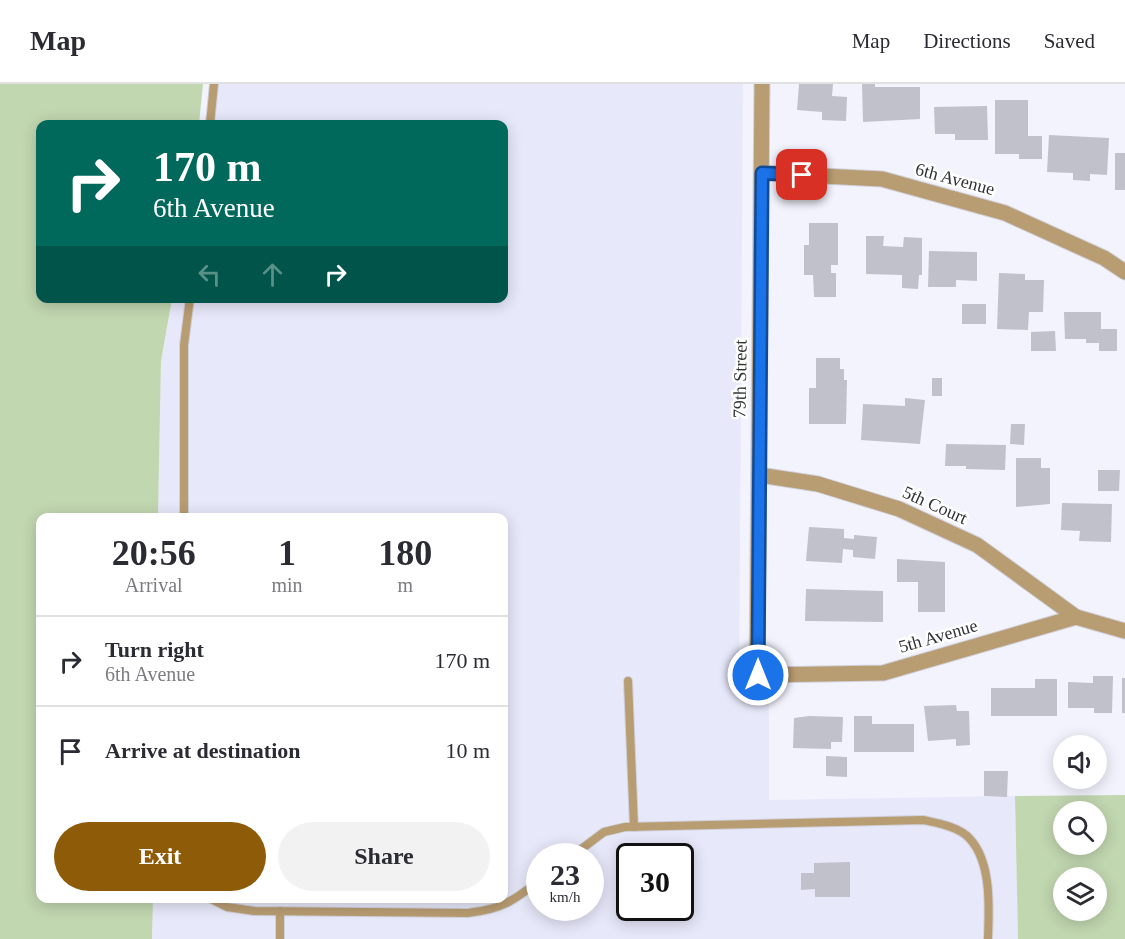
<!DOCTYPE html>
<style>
body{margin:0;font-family:Georgia,serif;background:#f2f2f3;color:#2b2b33;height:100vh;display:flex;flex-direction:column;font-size:22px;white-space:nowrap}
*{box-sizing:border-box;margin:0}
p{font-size:20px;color:#7c7c81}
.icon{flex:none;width:33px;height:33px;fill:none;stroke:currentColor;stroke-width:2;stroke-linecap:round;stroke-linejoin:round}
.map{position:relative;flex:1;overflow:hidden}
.drawer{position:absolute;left:36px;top:429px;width:472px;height:390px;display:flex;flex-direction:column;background:#fff;border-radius:12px;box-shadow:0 3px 15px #0003}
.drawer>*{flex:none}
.hud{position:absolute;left:36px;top:36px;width:472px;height:183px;border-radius:12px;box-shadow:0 3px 15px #0003;background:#00695c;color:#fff;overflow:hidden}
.controls{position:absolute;left:1053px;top:651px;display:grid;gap:12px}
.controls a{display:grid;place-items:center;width:54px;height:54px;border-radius:50%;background:#fff;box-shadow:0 3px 15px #0003;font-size:30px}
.speed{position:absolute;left:526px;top:759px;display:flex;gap:12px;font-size:30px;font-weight:700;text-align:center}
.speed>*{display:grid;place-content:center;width:78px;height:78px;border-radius:50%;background:#fff;box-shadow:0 3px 15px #0003;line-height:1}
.speed small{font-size:15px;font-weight:400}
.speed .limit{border:3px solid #111;border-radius:9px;background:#fff;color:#111}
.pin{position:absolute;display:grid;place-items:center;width:51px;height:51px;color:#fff;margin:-26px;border-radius:12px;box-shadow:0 3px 9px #0006}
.me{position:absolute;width:66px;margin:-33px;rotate:0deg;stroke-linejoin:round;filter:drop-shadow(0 0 4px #0008)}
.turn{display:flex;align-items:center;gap:21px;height:126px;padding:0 18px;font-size:27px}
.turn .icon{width:78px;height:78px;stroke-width:2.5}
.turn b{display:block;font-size:42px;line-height:51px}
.lanes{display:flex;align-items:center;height:57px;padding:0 18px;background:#0003;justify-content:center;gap:30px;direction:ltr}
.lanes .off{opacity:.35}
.eta{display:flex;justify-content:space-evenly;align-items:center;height:102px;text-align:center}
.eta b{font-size:36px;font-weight:700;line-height:42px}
.primary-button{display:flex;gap:12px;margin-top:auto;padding:12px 18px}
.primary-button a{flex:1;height:69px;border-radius:36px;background:#8e5c09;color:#fff;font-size:24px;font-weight:700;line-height:69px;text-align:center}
.primary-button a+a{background:#f2f2f3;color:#2b2b33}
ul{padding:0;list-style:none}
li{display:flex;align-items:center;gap:18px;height:90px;padding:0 18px;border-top:2px solid #e1e1e2}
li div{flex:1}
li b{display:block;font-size:22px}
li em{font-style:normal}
header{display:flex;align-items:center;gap:36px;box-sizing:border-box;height:84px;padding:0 30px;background:#fff;border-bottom:2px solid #e1e1e2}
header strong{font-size:28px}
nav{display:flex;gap:33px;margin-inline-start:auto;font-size:21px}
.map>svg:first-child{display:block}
.built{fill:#e7e8fa;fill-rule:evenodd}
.green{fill:#c1d7b0;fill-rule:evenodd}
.building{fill:#c1c1cc}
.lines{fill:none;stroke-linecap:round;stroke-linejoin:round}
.service-casing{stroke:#d0d0da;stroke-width:10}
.minor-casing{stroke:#d0d0da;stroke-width:17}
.service{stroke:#b89c72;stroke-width:8}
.minor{stroke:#b89c72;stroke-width:15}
.route-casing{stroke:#114b97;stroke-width:15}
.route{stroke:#1a73e8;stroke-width:10}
.labels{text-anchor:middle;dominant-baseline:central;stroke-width:5;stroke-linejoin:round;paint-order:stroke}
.street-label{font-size:18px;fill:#313236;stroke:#fff}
</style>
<header>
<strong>Map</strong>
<nav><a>Map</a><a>Directions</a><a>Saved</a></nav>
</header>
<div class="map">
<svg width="1125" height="855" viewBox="0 0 1125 855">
<rect width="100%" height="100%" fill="#f3f3fe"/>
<path class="built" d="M 213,0 L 743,0 L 739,611 L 769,613 L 769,716 L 1015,712 L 1018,855 L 152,855 L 153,815 L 504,814 L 504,434 L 158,433 L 161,277 L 172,215 L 504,214 L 504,40 L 205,40 ZM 540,772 L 591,772 L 591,824 L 540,824 ZM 630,772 L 681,772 L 681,824 L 630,824 Z"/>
<g class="green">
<path d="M 0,0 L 203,0 L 199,40 L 40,40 L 40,214 L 172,215 L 161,277 L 158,433 L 40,434 L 40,814 L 153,815 L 152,855 L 0,855 Z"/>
<path d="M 1125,711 L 1125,855 L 1018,855 L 1015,712 ZM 1064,728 L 1096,728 L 1096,760 L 1064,760 ZM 1064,794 L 1096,794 L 1096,826 L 1064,826 Z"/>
</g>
<g class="building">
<path d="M 799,0 L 833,0 L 832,12 L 847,13 L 846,37 L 822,36 L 822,28 L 797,26 Z"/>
<path d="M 862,0 L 875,0 L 875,3 L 920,3 L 920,35 L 863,38 Z"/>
<path d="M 995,16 L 1028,16 L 1028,52 L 1042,52 L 1042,75 L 1019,75 L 1019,70 L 995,70 Z"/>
<path d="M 987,22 L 988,56 L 955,56 L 955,50 L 935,50 L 934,23 Z"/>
<path d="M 1049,51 L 1109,54 L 1107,91 L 1090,90 L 1090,97 L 1073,96 L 1073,89 L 1047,88 Z"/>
<rect x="1115" y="69" width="10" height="37"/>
<path d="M 809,139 L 838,139 L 838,181 L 831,181 L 831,189 L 836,189 L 836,213 L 814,213 L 813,191 L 804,191 L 804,161 L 809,161 Z"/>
<path d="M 866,152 L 884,152 L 883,162 L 903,163 L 904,153 L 922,154 L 922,191 L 919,191 L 918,205 L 902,204 L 902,191 L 866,190 Z"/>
<path d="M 929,167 L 977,168 L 977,197 L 956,196 L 956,203 L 928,203 Z"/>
<path d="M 999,189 L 1025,190 L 1025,196 L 1044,196 L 1043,228 L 1029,228 L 1028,246 L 997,245 Z"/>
<rect x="962" y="220" width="24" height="20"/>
<path d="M 1064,228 L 1101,228 L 1101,245 L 1117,245 L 1117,267 L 1099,267 L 1099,259 L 1086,259 L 1086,255 L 1065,255 Z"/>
<path d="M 1055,247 L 1056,267 L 1031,267 L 1031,248 Z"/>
<path d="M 816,274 L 840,274 L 840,285 L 844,285 L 844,296 L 847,296 L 846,340 L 809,340 L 809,304 L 816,304 Z"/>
<rect x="932" y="294" width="10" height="18"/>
<path d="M 905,314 L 925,316 L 920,360 L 861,356 L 863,320 L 905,322 Z"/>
<path d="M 1011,340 L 1025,340 L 1024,361 L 1010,360 Z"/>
<path d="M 946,360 L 1006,361 L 1005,386 L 966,385 L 966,382 L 945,382 Z"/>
<path d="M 1016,374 L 1041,374 L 1041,384 L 1050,384 L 1050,420 L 1016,423 Z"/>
<path d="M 1098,386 L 1120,386 L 1119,407 L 1098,407 Z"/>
<path d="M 1062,419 L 1112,420 L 1111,458 L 1079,457 L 1080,447 L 1061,446 Z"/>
<path d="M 809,443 L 844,445 L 844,454 L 854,455 L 854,451 L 877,453 L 875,475 L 853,473 L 853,466 L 843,465 L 842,479 L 806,477 Z"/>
<path d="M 897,475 L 945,478 L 945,528 L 918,528 L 918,498 L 897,498 Z"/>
<path d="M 806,505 L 883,507 L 883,538 L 805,537 Z"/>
<path d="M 1093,592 L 1113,592 L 1112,629 L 1094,629 L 1094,624 L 1068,624 L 1068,598 L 1093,599 Z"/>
<rect x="1122" y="594" width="3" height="35"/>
<path d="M 1035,595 L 1057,595 L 1057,632 L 991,632 L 991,604 L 1035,604 Z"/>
<path d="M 956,621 L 957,627 L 969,627 L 970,661 L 956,662 L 956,655 L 928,657 L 924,622 Z"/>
<path d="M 809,632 L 843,633 L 842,658 L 831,658 L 831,665 L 793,664 L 794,634 Z"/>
<path d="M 854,632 L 872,632 L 872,640 L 914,640 L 914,668 L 854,668 Z"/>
<path d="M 826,672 L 847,673 L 847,693 L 826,692 Z"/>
<path d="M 984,687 L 1008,687 L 1007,713 L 984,712 Z"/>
<path d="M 850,778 L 850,813 L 815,813 L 815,805 L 801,806 L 801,789 L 814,789 L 814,779 Z"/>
</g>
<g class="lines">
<g class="service-casing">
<g id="service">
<path d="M 210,40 L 214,0"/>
<path d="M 184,434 L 184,261 L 190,214"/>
<path d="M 628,597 L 634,743"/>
<path d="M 572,772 L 604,748 L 625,743 L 923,736 C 937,739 960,743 970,755 C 992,779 989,825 988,855"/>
<path d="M 209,814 L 227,823 L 254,827 L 468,829 C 503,825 513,817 540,796"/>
<path d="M 280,827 L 280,855"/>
</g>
</g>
<g class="minor-casing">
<g id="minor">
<path d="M 762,0 L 757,591 L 883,589 L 1076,533 L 1125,547"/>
<path d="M 762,89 L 882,95 L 1005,129 L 1104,174 L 1125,188"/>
<path d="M 759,391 L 818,400 L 899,425 L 977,461 L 1076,533"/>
</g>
</g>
<use href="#service" class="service"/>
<use href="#minor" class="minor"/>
</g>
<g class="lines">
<g class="route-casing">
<path id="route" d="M 758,591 L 762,89 L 802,91"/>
</g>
<use href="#route" class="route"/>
</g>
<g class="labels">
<g class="street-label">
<text transform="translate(955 95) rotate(15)">6th Avenue</text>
<text transform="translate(740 295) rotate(-89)">79th Street</text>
<text transform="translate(935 421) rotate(24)">5th Court</text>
<text transform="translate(938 552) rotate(-16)">5th Avenue</text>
</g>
</g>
</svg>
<div class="controls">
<a><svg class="icon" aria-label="sound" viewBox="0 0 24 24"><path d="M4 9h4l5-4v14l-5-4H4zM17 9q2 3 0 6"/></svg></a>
<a><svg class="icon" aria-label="search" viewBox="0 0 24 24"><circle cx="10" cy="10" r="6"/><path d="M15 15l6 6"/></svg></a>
<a><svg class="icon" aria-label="layers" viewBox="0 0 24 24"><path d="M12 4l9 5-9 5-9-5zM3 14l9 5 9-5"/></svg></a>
</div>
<div class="speed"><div>23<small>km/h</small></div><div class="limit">30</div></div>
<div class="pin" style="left:802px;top:91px;background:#d93025"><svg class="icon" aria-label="arrive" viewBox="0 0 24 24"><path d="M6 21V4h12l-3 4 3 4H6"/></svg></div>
<svg class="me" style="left:758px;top:591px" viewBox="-20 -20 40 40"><circle r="17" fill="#1a73e8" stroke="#fff" stroke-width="3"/><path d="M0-11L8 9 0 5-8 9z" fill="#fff"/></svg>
<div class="hud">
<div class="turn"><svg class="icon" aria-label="right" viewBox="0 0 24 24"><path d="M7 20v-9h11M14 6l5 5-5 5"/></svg><div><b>170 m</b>6th Avenue</div></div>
<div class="lanes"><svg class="icon off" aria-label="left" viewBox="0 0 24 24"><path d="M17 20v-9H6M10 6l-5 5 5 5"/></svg><svg class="icon off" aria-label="ahead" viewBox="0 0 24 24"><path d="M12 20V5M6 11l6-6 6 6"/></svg><svg class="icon" aria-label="right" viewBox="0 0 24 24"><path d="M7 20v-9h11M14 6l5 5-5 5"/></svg></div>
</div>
<section class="drawer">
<div class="eta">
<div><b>20:56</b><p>Arrival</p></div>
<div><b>1</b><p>min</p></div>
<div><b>180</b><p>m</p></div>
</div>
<ul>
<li><svg class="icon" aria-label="right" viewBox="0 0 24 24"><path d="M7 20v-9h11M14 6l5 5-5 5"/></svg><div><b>Turn right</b><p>6th Avenue</p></div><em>170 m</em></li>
<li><svg class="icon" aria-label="arrive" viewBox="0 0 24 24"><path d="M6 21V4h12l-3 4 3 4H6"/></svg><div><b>Arrive at destination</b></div><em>10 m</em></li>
</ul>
<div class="primary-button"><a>Exit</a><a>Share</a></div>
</section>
</div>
